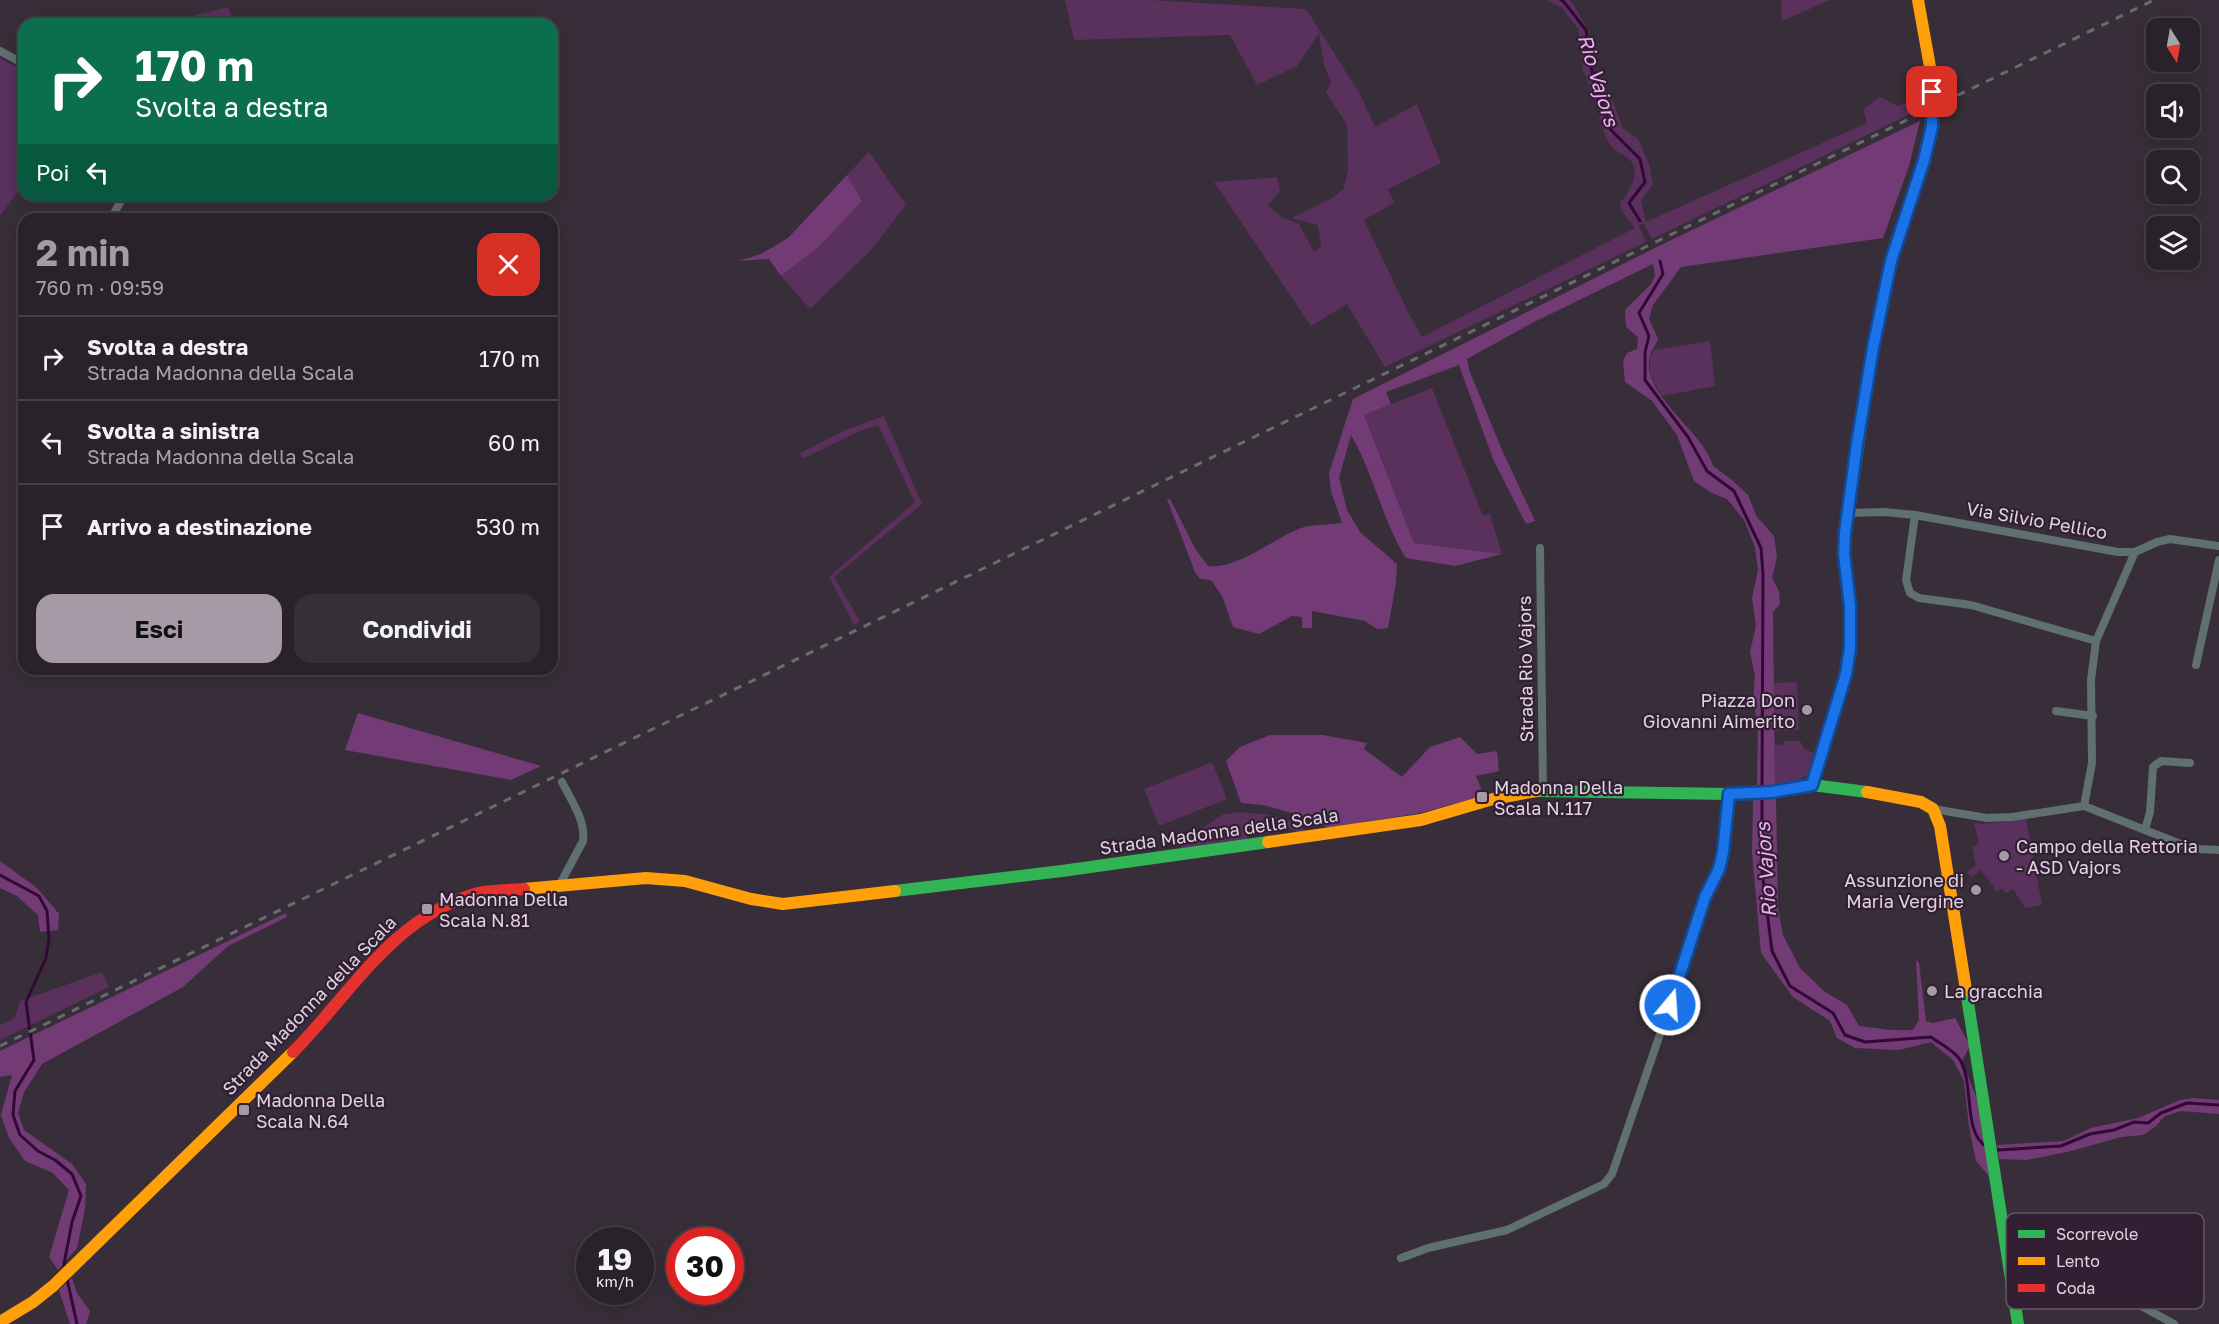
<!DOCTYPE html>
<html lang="it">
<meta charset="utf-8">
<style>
body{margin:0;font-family:"Golos Text",sans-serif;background:#362f37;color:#f1f3f6;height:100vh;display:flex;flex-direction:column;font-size:22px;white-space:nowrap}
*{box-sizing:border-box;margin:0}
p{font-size:20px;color:#a5a4a9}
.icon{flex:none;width:33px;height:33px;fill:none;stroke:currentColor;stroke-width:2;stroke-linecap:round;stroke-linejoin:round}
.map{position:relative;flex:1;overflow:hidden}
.panel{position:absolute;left:18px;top:213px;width:540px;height:462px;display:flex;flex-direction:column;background:#2a222b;border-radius:18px;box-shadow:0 3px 15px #0003,0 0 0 2px #463f47}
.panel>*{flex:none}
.guide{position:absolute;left:18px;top:18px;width:540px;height:183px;border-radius:18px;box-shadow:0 3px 15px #0003,0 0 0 2px #463f47;background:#0b6e4f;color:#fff;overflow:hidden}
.needle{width:39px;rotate:169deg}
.tools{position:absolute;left:2146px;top:18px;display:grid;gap:12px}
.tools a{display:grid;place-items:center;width:54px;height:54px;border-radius:12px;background:#2a222b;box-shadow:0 3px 15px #0003,0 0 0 2px #463f47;font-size:30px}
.speed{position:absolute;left:576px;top:1227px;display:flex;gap:12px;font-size:30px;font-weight:700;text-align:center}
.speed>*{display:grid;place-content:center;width:78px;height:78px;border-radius:50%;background:#2a222b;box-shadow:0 3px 15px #0003,0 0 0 2px #463f47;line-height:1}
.speed small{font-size:15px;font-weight:400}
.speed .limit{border:9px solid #d22;background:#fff;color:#111}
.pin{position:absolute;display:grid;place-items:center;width:51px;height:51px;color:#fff;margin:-26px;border-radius:12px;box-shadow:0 3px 9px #0006}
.me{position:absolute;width:66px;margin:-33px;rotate:18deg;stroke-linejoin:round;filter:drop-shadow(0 0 4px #0008)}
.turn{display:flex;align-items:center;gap:21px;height:126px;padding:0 18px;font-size:27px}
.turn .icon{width:78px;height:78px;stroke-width:2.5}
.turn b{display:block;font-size:42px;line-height:51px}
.then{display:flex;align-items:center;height:57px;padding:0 18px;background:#0003;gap:12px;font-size:22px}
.round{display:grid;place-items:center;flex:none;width:63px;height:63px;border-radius:18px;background:#362f37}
.head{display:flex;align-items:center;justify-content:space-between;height:102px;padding:0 18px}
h1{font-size:36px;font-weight:700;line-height:45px;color:#a59aa6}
.button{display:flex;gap:12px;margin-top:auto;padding:12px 18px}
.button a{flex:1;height:69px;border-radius:18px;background:#a59aa6;color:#111;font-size:24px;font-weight:700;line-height:69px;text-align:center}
.button a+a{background:#362f37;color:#f1f3f6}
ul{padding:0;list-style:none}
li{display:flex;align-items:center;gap:18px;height:84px;padding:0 18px;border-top:2px solid #463f47}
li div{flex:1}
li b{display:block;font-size:22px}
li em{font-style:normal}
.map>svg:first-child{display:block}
.green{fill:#5a305c}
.forest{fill:#733b76}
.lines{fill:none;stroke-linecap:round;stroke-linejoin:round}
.stream{stroke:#330837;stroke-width:3}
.street{stroke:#606f6f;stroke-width:8}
.fast{stroke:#30b455;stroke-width:12}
.slow{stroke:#ff9f0a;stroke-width:12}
.jam{stroke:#e5322d;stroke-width:12}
.rail{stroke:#686b70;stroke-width:3;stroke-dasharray:8 8;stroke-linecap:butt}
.route-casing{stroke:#114b97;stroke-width:15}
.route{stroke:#1a73e8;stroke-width:10}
.poi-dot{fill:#a59aa6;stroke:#321f33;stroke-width:2}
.labels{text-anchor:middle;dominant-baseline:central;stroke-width:4.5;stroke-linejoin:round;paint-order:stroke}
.street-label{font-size:18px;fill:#e0d4e1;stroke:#321f33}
.poi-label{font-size:18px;fill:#e0d4e1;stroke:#321f33;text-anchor:start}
.water-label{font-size:20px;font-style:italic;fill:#f4aef8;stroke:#321f33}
.key{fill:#321f33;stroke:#665567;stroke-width:1.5}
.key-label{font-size:16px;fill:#e0d4e1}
</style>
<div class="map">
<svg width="2219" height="1324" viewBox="0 0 2219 1324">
<rect width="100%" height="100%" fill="#382e39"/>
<g class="green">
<path d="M 1065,0 L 1150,0 L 1306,9 L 1360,94 L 1375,127 L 1417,104 L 1441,163 L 1388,189 L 1394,203 L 1364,220 L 1408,312 L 1422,337 L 1635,228 L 1621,210 L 1620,203 C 1629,191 1641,176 1631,161 C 1626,155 1617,153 1612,147 C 1603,136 1601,122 1598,108 L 1612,100 L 1623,128 L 1638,139 L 1649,164 L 1653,184 L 1641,201 L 1646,222 L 1867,123 L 1863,109 L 1880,97 L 1898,106 L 1915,99 L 1923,99 L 1923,108 L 1652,239 L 1643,223 L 1639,226 L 1646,242 L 1385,367 L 1347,304 L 1311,326 L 1214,182 L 1277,177 L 1280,191 L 1268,205 L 1283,218 L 1299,224 L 1314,252 L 1321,247 L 1318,225 L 1292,218 L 1334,197 L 1344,188 L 1348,169 L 1347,125 L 1326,92 L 1331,83 L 1324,65 L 1319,33 L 1297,66 L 1257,85 L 1230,35 L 1074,40 Z"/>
<path d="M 1548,0 L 1569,0 L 1574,5 L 1586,27 L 1594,55 L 1594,71 L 1605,97 L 1595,99 L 1583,70 L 1578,29 L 1562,8 Z"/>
<path d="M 1781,0 L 1830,0 L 1782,21 Z"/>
<path d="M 228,7 L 235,24 L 167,23 Z"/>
<path d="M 0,58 L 24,71 L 24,183 L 0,216 Z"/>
<path d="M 869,152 L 906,205 L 871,250 L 810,309 L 781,276 L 818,248 L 862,201 L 847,175 Z"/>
<path d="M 1710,341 L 1715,386 L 1662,396 C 1653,381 1644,366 1654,350 Z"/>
<path d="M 1432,388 L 1483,516 L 1490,514 L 1502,554 L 1414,543 L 1364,415 Z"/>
<path d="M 884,416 L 922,504 L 834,577 L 860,621 L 854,625 L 829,577 L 915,502 L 878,425 L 860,431 L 804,458 L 799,454 L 845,430 Z"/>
<path d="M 1797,682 L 1799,730 L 1775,731 L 1774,683 Z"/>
<path d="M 1784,741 L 1800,741 L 1805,750 L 1814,753 L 1807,775 L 1794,782 L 1775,785 L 1775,745 L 1784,744 Z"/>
<path d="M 1212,762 L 1227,799 L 1159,826 L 1144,789 Z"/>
<path d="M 1240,812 C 1263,814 1289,815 1306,832 L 1298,834 C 1287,822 1259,825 1245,830 L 1248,841 L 1182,850 L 1180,844 L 1222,815 Z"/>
<path d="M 2026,819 L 2042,905 L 2025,908 L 2013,889 L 2006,893 L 2002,888 L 1997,892 L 1981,870 L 1972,877 L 1967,872 L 1976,865 L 1972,846 L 1979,844 L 1974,822 L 1982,824 Z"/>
<path d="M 102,972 L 109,987 L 0,1040 L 0,1025 L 15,1018 L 20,1001 Z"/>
</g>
<g class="forest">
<path d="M 1920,121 L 1909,166 L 1883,238 L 1681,267 L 1653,305 L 1649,319 L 1658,339 C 1656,345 1651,351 1650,356 C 1639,393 1705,433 1713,466 L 1732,480 L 1748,495 L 1757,517 L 1774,536 L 1777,557 L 1772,578 L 1779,591 L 1780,604 L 1773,612 L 1775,785 L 1757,785 L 1758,724 L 1753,701 L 1755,676 L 1750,652 L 1756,626 L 1752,598 L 1758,570 L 1755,547 L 1744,520 L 1727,499 L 1712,493 L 1694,481 L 1677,435 L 1652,401 L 1625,382 L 1623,361 L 1627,353 L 1637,349 L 1638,337 L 1626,327 L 1625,310 L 1651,284 L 1655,276 L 1653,264 L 1530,324 L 1467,359 L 1470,372 L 1502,450 L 1535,521 L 1526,524 L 1493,459 L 1459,365 L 1386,392 L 1391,404 L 1364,415 L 1414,543 L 1502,554 L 1455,566 L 1406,558 C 1382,520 1374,474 1351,435 L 1339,478 L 1347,510 L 1360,532 L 1397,564 L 1396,583 L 1388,628 L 1377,629 L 1365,621 L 1312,611 L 1312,628 L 1302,628 L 1302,617 L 1292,616 L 1259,634 L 1233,627 L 1222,596 L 1211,580 L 1200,579 L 1195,572 L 1167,499 L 1170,499 L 1196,550 L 1208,566 C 1240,569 1274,537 1304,527 C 1315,524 1331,525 1342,523 L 1331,491 L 1329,473 L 1353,399 L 1661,245 Z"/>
<path d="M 847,175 L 862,201 L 818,248 L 781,276 L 769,259 L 739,261 L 761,254 L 788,238 Z"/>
<path d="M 358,713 L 541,766 L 511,780 L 345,750 Z"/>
<path d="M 1270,735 L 1323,735 L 1367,743 L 1364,749 L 1402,777 L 1430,747 L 1460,737 L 1477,754 L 1497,751 L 1499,771 L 1476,776 L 1484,796 L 1420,813 L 1329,828 L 1296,814 L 1263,805 L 1241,803 L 1226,761 L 1240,747 Z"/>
<path d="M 1776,798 L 1778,908 L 1783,935 L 1800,968 L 1825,992 L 1847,1005 L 1859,1026 L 1891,1030 L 1913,1030 L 1919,1020 L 1916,960 L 1919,963 L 1926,1021 L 1933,1023 L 1955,1018 L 1970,1046 L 1962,1061 L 1977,1099 L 1989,1176 L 1976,1161 L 1969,1127 L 1964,1081 L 1953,1060 L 1931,1042 L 1899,1050 L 1855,1048 L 1837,1038 L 1830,1021 L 1793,997 L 1761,953 L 1752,853 L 1753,800 Z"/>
<path d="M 0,861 L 37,888 L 59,914 L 58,930 L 40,932 L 38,915 L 17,896 L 0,888 Z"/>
<path d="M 286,913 L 287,917 L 228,946 L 183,987 L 42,1064 L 24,1092 L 18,1113 L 24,1130 L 72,1164 L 86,1184 L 85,1209 L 77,1248 L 58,1270 L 49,1257 L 69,1190 L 53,1173 L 25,1161 L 9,1138 L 1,1115 L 12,1075 L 0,1077 L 0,1051 Z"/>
<path d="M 2193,1098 L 2219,1100 L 2219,1114 L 2181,1111 L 2165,1116 L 2155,1127 L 2143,1135 L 2121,1137 L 2071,1151 L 2027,1160 L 1999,1159 L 1997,1145 L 2064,1141 L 2091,1128 L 2138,1118 L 2180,1100 Z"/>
<path d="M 72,1278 L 77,1293 L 90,1311 L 86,1324 L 70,1324 L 59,1290 Z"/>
</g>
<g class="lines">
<g class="stream">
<path d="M 1561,0 L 1564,2 L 1586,30 L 1592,71 L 1610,129 L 1640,159 L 1645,182 L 1629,203 L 1640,221"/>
<path d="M 1660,261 L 1663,274 L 1639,313 L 1649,336 L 1645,352 L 1645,380 L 1688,437 L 1707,471 L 1734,491 L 1761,548 L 1763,574 L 1762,791"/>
<path d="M 1762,797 L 1762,871 L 1772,951 L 1790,986 L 1833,1013 L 1845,1035 L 1865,1042 L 1931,1037 C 1939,1043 1951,1049 1958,1057 C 1976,1080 1961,1132 1987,1147"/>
<path d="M 0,875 L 39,896 L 47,911 L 49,938 L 46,958 L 26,1002 L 34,1060 L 15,1091 L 13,1115 L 20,1135 L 38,1151 L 55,1160 L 72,1174 L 81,1196 L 72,1222 L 64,1264 L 65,1270"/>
<path d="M 1993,1149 L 1999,1150 L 2061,1146 L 2090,1134 L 2114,1130 L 2134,1122 L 2148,1123 L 2161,1113 L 2187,1103 L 2219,1105"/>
<path d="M 67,1279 L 77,1324"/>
</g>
<g class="street">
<path d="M 0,51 L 24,64"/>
<path d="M 222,195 L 224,196"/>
<path d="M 111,219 L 124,195"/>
<path d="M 1847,513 L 1885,512 L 1915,515 L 2118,552 L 2135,552 L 2157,542 L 2170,539 L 2219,546"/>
<path d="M 1915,515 L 1906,580 L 1910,593 L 1919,598 L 1971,605 L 2096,641"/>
<path d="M 1540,548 L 1543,790"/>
<path d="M 2196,665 L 2219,560"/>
<path d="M 2056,711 L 2093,716"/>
<path d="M 2084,806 L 2092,763 L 2091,680 L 2096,641 L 2135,552"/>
<path d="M 1933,809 L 1987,818 L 2012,817 L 2084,806 L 2178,843 L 2199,849 L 2219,850"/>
<path d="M 2145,830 L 2150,812 L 2153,767 L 2161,761 L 2190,763"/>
<path d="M 559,886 L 583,841 C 586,821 571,800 562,782"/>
<path d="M 2006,1239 L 2087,1276 L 2174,1324"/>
<path d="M 1401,1258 L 1428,1248 L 1507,1230 L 1604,1184 L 1612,1174 L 1670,1005 L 1705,896 L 1719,869 L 1723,852 L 1729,794"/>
</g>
<g class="fast">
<path d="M 1812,785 L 1846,674 L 1850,648 L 1850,606 L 1844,554 L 1845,533 L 1872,355"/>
<path d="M 1536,791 L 1729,794 L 1772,792 L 1812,785 L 1867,792"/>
<path d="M 895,891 L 1062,871 L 1268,842"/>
<path d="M 1966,990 L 2018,1324"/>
</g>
<g class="slow">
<path d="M 1872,355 L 1894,248 L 1925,161 L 1932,126 L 1932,78 L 1918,0"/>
<path d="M 1867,792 L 1921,802 L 1933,809 L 1940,826 L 1966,990"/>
<path d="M 1268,842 L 1421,820 L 1493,799 L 1536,791"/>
<path d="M 524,889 L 646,878 L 685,881 L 751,899 L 783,904 L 895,891"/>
<path d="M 0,1322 L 33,1302 L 53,1286 L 293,1052"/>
</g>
<path class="jam" d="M 293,1052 C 352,993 392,917 478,893 C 492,890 509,890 524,889"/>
<path class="rail" d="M 0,1046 L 2154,0"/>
</g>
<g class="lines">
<g class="route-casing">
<path id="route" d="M 1670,1005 L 1705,897 L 1719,869 L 1723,852 L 1729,794 L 1772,792 L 1812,785 L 1846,674 L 1850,648 L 1850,606 L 1844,554 L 1845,533 L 1857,444 L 1873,348 L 1891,261 L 1924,160 L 1932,127 L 1932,92"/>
</g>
<use href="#route" class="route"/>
</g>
<g class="poi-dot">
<circle cx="1807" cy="710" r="6"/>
<rect x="1476" y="791" width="12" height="12" rx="3"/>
<circle cx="2004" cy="856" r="6"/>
<circle cx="1976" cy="890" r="6"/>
<rect x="421" y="903" width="12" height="12" rx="3"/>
<circle cx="1932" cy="991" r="6"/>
<rect x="238" y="1104" width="12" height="12" rx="3"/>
</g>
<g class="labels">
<g class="street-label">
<text transform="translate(2037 520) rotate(10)">Via Silvio Pellico</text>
<text transform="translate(1525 669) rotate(-91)">Strada Rio Vajors</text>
<text transform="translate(1219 831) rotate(-8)">Strada Madonna della Scala</text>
<text transform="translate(309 1005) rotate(-46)">Strada Madonna della Scala</text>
</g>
<g class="poi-label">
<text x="1795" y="700" text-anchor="end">Piazza Don<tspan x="1795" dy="21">Giovanni Aimerito</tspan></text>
<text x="1494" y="787">Madonna Della<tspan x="1494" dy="21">Scala N.117</tspan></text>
<text x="2016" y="846">Campo della Rettoria<tspan x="2016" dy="21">- ASD Vajors</tspan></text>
<text x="1964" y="880" text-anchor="end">Assunzione di<tspan x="1964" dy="21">Maria Vergine</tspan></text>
<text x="439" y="899">Madonna Della<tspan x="439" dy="21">Scala N.81</tspan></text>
<text x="1944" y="991">La gracchia</text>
<text x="256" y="1100">Madonna Della<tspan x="256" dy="21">Scala N.64</tspan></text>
</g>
<g class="water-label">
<text transform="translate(1599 80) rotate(73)">Rio Vajors</text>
<text transform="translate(1765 870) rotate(-94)">Rio Vajors</text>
</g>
</g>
<rect x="2006" y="1213" width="198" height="96" rx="9" class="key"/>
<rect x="2018" y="1230" width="27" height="8" fill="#30b455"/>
<rect x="2018" y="1257" width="27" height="8" fill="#ff9f0a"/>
<rect x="2018" y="1284" width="27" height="8" fill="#e5322d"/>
<g class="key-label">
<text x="2056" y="1240">Scorrevole</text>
<text x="2056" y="1267">Lento</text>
<text x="2056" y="1294">Coda</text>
</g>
</svg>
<div class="tools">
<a><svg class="needle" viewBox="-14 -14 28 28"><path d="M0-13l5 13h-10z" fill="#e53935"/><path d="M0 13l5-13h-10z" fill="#a5a4a9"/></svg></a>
<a><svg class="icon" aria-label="sound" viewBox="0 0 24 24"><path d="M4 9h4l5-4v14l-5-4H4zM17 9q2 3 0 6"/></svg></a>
<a><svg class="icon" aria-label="search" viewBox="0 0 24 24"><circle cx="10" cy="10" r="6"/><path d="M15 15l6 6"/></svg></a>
<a><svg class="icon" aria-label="layers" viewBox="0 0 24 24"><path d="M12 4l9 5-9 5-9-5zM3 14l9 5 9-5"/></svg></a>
</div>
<div class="speed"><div>19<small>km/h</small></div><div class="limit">30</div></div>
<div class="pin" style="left:1932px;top:92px;background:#d93025"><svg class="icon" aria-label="arrive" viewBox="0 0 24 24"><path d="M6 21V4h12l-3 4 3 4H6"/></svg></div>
<svg class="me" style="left:1670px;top:1005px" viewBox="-20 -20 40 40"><circle r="17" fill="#1a73e8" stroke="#fff" stroke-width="3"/><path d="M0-11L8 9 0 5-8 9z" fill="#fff"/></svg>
<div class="guide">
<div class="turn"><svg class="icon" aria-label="right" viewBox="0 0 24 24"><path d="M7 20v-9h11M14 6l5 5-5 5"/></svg><div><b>170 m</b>Svolta a destra</div></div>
<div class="then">Poi<svg class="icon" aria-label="left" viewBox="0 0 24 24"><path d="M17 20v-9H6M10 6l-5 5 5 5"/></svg></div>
</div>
<section class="panel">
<div class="head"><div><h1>2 min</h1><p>760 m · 09:59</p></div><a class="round" style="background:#d93025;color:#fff"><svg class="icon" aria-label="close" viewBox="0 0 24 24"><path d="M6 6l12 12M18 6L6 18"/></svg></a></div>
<ul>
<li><svg class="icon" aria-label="right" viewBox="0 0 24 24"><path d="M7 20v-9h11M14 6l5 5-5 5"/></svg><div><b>Svolta a destra</b><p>Strada Madonna della Scala</p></div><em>170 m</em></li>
<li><svg class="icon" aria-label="left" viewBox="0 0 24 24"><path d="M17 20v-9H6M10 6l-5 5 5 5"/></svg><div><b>Svolta a sinistra</b><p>Strada Madonna della Scala</p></div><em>60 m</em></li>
<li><svg class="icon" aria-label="arrive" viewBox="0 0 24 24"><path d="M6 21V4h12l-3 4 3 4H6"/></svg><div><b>Arrivo a destinazione</b></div><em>530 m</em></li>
</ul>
<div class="button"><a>Esci</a><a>Condividi</a></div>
</section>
</div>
